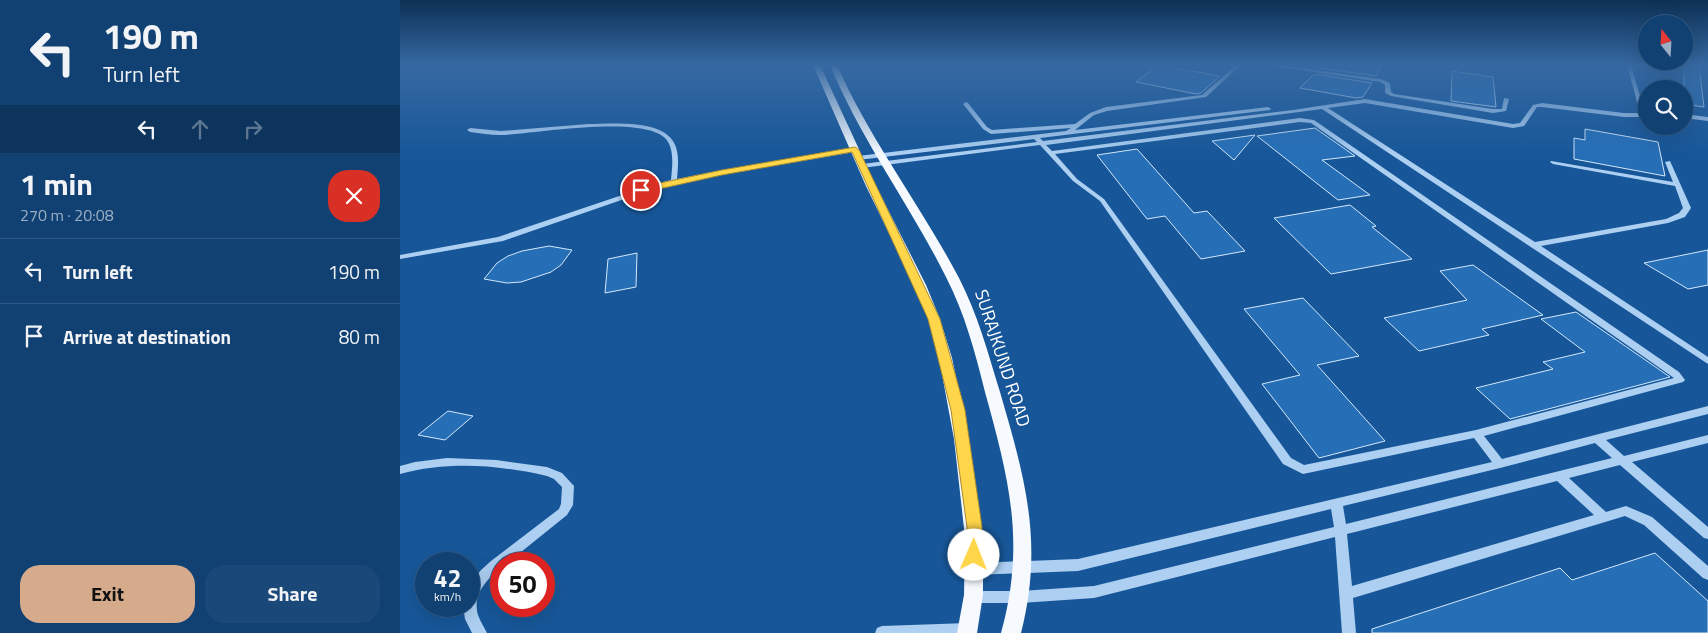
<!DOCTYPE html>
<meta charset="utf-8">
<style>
body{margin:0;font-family:"Titillium Web",sans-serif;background:#1a4878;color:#f1f3f6;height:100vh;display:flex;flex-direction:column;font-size:19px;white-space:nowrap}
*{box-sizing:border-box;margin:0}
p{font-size:16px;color:#9cafc4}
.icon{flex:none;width:28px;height:28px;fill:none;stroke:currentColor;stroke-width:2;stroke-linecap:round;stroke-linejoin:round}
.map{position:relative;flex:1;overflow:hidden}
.drawer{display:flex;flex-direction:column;background:#114173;width:400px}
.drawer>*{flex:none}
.guide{background:#114173;color:#f1f3f6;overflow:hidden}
.needle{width:32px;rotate:342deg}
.tools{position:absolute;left:1238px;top:15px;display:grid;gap:10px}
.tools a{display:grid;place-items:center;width:55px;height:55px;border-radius:50%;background:#114173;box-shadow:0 5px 20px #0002,0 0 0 1px #305a85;font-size:25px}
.speed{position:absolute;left:15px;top:552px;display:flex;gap:10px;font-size:25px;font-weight:700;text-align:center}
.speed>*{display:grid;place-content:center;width:65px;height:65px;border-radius:50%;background:#114173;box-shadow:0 5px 20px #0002,0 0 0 1px #305a85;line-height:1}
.speed small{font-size:12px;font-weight:400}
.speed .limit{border:8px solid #d22;background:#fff;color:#111}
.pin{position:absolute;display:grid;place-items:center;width:42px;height:42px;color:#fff;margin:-21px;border:2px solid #fff;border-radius:50%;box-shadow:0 1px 5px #0007}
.me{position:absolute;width:55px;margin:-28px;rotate:1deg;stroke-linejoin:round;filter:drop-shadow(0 0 4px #0008)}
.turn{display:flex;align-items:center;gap:18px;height:105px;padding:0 20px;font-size:22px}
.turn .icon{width:65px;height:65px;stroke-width:2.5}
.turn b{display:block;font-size:35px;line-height:42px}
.lanes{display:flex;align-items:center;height:48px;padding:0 20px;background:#0003;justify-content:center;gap:25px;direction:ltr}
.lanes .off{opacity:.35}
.round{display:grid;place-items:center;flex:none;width:52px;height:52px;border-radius:20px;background:#1a4878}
.headline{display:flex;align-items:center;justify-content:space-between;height:85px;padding:0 20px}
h1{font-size:30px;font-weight:700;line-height:38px}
.primary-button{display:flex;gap:10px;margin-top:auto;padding:10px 20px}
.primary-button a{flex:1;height:58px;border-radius:20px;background:#d6ab8b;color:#111;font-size:20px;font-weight:700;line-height:58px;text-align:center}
.primary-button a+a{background:#1a4878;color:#f1f3f6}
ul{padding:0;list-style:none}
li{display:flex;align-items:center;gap:15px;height:65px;padding:0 20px;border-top:1px solid #305a85}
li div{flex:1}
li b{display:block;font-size:19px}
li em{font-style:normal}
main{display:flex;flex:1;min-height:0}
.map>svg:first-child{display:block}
.building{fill:#266fb7;stroke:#d3e8fc}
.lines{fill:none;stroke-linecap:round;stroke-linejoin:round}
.minor{fill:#accff2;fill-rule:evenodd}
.major{fill:#f6faff;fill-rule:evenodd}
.route{fill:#ffd54a;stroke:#a68a30}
.labels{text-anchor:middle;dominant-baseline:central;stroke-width:5;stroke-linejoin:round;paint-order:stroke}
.street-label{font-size:18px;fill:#fff;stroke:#175799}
</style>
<main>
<section class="drawer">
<div class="guide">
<div class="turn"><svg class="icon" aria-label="left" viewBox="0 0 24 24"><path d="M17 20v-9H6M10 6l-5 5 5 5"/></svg><div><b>190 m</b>Turn left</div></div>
<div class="lanes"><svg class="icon" aria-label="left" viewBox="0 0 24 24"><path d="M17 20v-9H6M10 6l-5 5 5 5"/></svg><svg class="icon off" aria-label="ahead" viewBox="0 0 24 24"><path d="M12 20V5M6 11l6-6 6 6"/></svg><svg class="icon off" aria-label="right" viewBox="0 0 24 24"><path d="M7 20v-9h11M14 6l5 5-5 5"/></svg></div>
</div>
<div class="headline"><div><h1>1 min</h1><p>270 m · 20:08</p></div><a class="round" style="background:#d93025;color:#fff"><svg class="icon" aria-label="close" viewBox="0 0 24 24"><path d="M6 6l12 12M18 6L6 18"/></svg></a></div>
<ul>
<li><svg class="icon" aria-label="left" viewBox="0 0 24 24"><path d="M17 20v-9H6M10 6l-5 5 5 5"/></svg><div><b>Turn left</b></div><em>190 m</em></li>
<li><svg class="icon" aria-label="arrive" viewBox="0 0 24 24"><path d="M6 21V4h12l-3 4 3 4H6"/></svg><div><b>Arrive at destination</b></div><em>80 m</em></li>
</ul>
<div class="primary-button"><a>Exit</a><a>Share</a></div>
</section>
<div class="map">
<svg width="1308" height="633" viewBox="0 0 1308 633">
<rect width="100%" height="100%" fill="#175799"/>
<g class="building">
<path d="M 758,65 L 820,76 L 801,93 L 796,94 L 736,82 Z"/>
<path d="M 922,65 L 982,65 L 976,76 L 919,68 Z"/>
<path d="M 1284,65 L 1299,65 L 1304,107 L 1284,104 Z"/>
<path d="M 1052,71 L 1093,77 L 1096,107 L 1051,101 Z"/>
<path d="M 914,74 L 972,83 L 963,97 L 956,98 L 900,88 Z"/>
<path d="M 915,128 L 955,156 L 922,160 L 970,195 L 938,200 L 857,136 Z"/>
<path d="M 1185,129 L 1258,142 L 1265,176 L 1174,159 L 1174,138 L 1185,140 Z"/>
<path d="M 855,135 L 834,160 L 812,141 Z"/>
<path d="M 737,149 L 794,213 L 807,211 L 845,251 L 801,259 L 765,216 L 747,219 L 697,155 Z"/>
<path d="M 950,205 L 976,226 L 972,227 L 1012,259 L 931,274 L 874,218 Z"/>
<path d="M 149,246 L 172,250 L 161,265 L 151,272 L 121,282 L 107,283 L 84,279 L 97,263 L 108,256 L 122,251 Z"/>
<path d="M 1308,250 L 1308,285 L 1288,289 L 1244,263 Z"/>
<path d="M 237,253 L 236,287 L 205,293 L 208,259 Z"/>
<path d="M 1073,265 L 1143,315 L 1082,329 L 1089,335 L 1019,351 L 984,318 L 1067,300 L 1040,271 Z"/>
<path d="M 903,298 L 959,356 L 917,365 L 985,441 L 919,458 L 862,384 L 900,375 L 844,309 Z"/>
<path d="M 1176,312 L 1270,377 L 1110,419 L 1076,388 L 1153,369 L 1143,362 L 1185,352 L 1141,319 Z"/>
<path d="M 48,411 L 73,416 L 45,440 L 18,435 Z"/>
<path d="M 1255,553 L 1308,601 L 1308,633 L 972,633 L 972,629 L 1160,568 L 1172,580 Z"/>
</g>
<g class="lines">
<g class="minor">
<path d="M 836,65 L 841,65 L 806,97 L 707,111 L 694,115 L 675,130 L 868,107 L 871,109 L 870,110 L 640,138 L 643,141 L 893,110 L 965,99 L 1113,124 L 1120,123 L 1133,105 L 1142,103 L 1224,113 L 1240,113 L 1227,65 L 1231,65 L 1246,117 L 1224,117 L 1142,107 L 1137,107 L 1124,126 L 1113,128 L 965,103 L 928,108 L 1135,242 L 1266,219 L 1279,213 L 1283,208 L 1275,186 L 1153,164 L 1150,162 L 1151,161 L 1273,182 L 1265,162 L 1270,161 L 1291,208 L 1285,217 L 1268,223 L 1141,246 L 1308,357 L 1308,364 L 922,109 L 646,145 L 652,151 L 900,118 L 914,120 L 1279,372 L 1285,380 L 1283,382 L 1084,436 L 1102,459 L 1308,406 L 1308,414 L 1206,440 L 1224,456 L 1308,435 L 1308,443 L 1232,462 L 1308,527 L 1308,539 L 1304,538 L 1220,465 L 1169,478 L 1206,512 L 1226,506 L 1252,517 L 1308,566 L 1308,580 L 1303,578 L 1244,525 L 1225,516 L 953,598 L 956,633 L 942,633 L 935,537 L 694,598 L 621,603 L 573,603 L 568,601 L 566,597 L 568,593 L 573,591 L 621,591 L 694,586 L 934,527 L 931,509 L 678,571 L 574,575 L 570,573 L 568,569 L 570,565 L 574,563 L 678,559 L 1092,462 L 1074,438 L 903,474 L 883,464 L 700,201 L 673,181 L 640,145 L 462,168 L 459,166 L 462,164 L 637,142 L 634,139 L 458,160 L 455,158 L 458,156 L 666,131 L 671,128 L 591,134 L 583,129 L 563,104 L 566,102 L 568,103 L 587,127 L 592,130 L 675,124 L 690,113 L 706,107 L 802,95 ZM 900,122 L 911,123 L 1274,378 L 1076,430 L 904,465 L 891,458 L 704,199 L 677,179 L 655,154 ZM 1195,443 L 1212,458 L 946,524 L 943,506 L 1100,468 ZM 1157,481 L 1194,515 L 952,586 L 947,534 Z"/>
<path d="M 867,65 L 881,65 L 981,79 L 990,83 L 991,92 L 994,94 L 1093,109 L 1102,109 L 1104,98 L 1109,99 L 1106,111 L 1093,113 L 991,96 L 985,93 L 985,85 L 980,82 Z"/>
<path d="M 1284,114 L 1308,117 L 1308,121 L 1284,118 Z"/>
<path d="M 188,124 C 210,124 259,119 273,141 C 280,152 278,166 277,179 L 322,170 L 455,148 L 458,150 L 455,152 L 322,174 L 259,187 L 103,241 L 0,259 L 0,255 L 98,237 L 255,184 L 271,180 C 272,168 275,150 266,139 C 243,114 134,134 100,135 C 90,135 80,133 70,132 L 67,130 L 70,128 L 101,131 Z"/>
<path d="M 47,458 L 96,460 L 147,467 L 162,473 L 174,486 L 173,505 L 167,515 L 106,564 L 101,564 L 101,567 C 87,580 72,594 78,615 C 80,621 84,627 87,633 L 72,633 L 65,619 L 63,606 L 69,606 L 69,586 L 81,570 L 91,561 L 159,509 L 161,504 L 162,487 L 154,479 L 147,476 C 99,465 48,461 0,474 L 0,466 L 15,462 Z"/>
<path d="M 568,623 L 573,625 L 575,630 L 574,633 L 475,633 L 477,628 L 482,626 Z"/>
</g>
<g class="major">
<path d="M 413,65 L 420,65 L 476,186 L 526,285 L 540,319 L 552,358 L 569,439 L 583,537 L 583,595 L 577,633 L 557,633 L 564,595 L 565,537 L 554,439 L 539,358 L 528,319 L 514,285 L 466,186 Z"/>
<path d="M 430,65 L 437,65 C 470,140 521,206 559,278 C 578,315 588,353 600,392 C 625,478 644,543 621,633 L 601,633 C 626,543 609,479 585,392 C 575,352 565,314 546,277 C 510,205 461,140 430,65 Z"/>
</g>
</g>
<linearGradient id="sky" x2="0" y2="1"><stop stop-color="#0d3054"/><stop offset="0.42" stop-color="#3669a2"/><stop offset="1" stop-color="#3669a2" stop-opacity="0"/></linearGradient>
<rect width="1308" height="154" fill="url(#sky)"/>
<path class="route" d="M 455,147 L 459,150 L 540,319 L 565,410 L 582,527 L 582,555 L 580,560 L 574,562 L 569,560 L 566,555 L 567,527 L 551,410 L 528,319 L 452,152 L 322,175 L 241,193 L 236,190 L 241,187 L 322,170 Z"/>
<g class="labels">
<g class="street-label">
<text transform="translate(603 358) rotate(72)">SURAJKUND ROAD</text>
</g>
</g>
</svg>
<div class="tools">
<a><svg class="needle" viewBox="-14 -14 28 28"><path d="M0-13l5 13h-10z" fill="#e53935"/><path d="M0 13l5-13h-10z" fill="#9cafc4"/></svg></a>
<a><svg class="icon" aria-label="search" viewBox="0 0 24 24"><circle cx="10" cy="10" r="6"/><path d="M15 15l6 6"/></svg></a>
</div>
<div class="speed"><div>42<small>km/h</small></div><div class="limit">50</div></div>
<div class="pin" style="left:241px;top:190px;background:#d93025"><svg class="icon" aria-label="arrive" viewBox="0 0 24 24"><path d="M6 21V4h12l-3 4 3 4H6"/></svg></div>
<svg class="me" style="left:574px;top:555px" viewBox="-20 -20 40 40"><circle r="19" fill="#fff"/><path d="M0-13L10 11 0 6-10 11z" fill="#ffd54a"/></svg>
</div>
</main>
